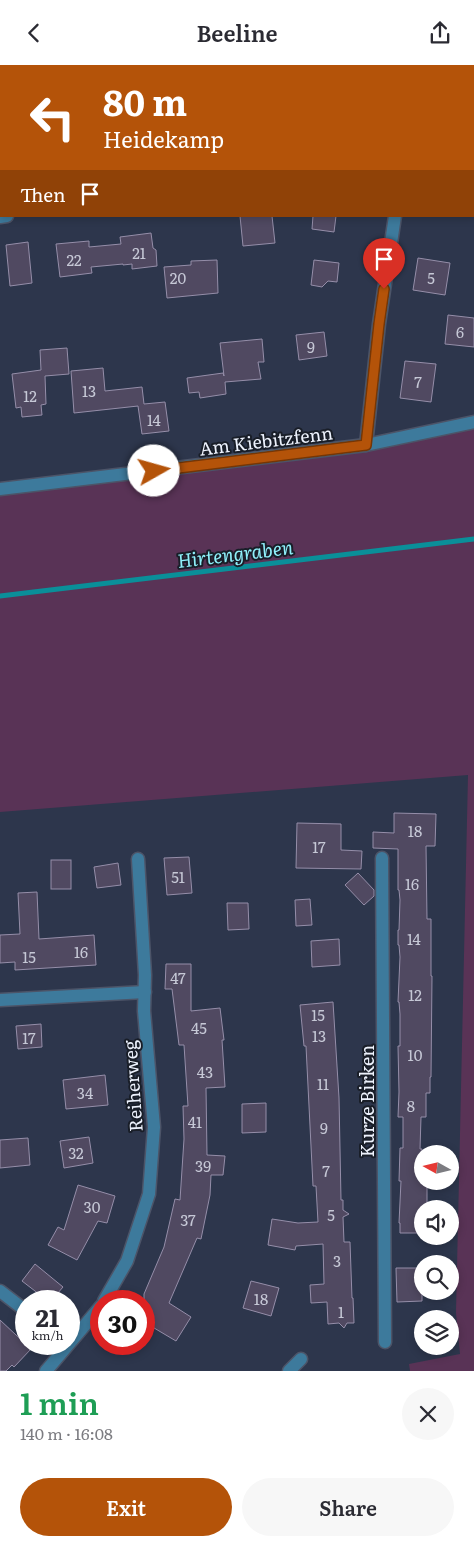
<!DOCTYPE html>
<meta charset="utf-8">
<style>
body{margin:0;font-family:Literata,serif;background:#f7f7f7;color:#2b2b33;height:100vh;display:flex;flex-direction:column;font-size:19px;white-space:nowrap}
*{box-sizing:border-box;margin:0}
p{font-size:16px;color:#7c7c81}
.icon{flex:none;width:28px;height:28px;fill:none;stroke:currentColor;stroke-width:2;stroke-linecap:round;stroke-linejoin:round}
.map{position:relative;height:1306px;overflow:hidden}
.details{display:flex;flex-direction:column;background:#fff;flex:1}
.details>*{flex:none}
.top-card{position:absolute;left:0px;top:0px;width:475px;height:152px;box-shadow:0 2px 8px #0003;background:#b45309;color:#fff;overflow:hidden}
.needle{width:32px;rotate:278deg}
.fabs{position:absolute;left:414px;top:1080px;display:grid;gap:10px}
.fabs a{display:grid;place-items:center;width:45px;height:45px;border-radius:50%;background:#fff;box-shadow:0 2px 8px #0003;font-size:25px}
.speed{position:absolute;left:15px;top:1225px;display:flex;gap:10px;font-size:25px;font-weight:700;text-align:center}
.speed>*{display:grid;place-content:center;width:65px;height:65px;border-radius:50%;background:#fff;box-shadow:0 2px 8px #0003;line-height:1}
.speed small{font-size:12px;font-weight:400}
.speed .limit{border:8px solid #d22;background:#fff;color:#111}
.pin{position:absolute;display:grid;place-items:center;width:42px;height:42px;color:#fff;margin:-51px -21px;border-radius:50% 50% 50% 0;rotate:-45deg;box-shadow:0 0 5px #0007}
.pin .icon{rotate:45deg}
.me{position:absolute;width:55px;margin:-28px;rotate:83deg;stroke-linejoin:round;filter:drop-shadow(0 0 4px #0008)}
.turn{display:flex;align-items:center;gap:18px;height:105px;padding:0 20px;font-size:22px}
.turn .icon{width:65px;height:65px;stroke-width:2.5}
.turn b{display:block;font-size:35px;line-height:42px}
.then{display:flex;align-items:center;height:48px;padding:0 20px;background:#0003;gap:10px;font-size:19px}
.round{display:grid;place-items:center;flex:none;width:52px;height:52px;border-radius:26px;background:#f7f7f7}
.headline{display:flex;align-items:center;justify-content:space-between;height:85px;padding:0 20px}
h1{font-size:30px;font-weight:600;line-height:38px;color:#1e9e55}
.cta{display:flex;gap:10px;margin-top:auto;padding:10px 20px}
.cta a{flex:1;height:58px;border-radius:30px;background:#b45309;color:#fff;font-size:20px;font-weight:600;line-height:58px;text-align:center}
.cta a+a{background:#f7f7f7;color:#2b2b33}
header{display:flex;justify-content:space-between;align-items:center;height:65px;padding:0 20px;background:#fff;font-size:22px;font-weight:600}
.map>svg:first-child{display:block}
.green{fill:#593356}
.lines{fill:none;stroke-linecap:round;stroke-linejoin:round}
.stream{stroke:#0a8f99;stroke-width:5}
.building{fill:#504961;stroke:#958ea9}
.minor-casing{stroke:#4c5468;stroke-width:15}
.minor{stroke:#3d7a9c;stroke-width:12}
.route-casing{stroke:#753606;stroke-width:12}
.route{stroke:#b45309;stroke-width:9}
.labels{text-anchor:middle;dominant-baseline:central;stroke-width:4;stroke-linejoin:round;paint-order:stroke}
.number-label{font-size:15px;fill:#c6c8d6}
.street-label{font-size:18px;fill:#edf2fd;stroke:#191e28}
.water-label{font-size:19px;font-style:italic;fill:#8ff0fa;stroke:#191e28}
</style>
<header><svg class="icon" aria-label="back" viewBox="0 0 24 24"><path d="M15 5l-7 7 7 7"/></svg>Beeline<svg class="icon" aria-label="share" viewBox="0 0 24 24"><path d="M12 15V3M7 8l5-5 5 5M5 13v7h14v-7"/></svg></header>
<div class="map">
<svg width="474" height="1306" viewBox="0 0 474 1306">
<rect width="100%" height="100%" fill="#2d364c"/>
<path class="green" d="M 474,363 L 474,1306 L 410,1306 L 409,1299 L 460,1289 L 456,1248 L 468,710 L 0,747 L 0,429 Z"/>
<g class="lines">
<path class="stream" d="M 0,531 L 474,474"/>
</g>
<g class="building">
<path d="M 240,151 L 272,151 L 275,178 L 243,181 Z"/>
<path d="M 313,151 L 336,151 L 334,167 L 312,164 Z"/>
<path d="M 151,168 L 153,183 L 156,185 L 157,201 L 132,204 L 132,199 L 123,200 L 123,199 L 91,202 L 92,208 L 60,212 L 56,179 L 89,176 L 89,182 L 121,179 L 120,172 Z"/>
<path d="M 28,177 L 32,218 L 10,221 L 6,180 Z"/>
<path d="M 418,193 L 450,198 L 445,230 L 413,225 Z"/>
<path d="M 217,195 L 218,228 L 167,233 L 164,202 L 191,200 L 191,196 Z"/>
<path d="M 314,195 L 339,198 L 337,217 L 328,216 L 322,222 L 311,220 Z"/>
<path d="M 448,250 L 474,253 L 474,282 L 445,279 Z"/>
<path d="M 324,267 L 327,291 L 299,295 L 296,270 Z"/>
<path d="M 262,274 L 264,297 L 258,297 L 261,314 L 225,317 L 226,329 L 200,333 L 199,327 L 189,328 L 187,313 L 223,308 L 224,311 L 220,278 Z"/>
<path d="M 67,283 L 69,309 L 45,311 L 46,339 L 41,340 L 42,350 L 22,352 L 21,342 L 16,343 L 12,309 L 41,305 L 40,285 Z"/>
<path d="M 405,296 L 436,299 L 431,337 L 400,333 Z"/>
<path d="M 103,303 L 105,326 L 142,322 L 144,339 L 165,337 L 169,366 L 142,369 L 138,341 L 74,348 L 71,306 Z"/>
<path d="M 394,748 L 436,749 L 435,781 L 426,781 L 427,854 L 431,854 L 431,911 L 432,911 L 431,1012 L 430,1012 L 430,1028 L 426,1028 L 426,1052 L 421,1052 L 420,1084 L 422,1084 L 422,1116 L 427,1116 L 427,1144 L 422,1144 L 422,1168 L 400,1168 L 400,1158 L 399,1158 L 401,1116 L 399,1116 L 400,1083 L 403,1083 L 403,1052 L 398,1052 L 399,1027 L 398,981 L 400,981 L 400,949 L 399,937 L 398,937 L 400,892 L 399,880 L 398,880 L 398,865 L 399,865 L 400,835 L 399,825 L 398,825 L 398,784 L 373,783 L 373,767 L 394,768 Z"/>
<path d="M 297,758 L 341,759 L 341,785 L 362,786 L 361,804 L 296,803 Z"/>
<path d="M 189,792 L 192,828 L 167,830 L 164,793 Z"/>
<rect x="51" y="795" width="20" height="29"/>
<path d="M 118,798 L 121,820 L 97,823 L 94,802 Z"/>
<path d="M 358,808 L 374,825 L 374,831 L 364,840 L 345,820 Z"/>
<path d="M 37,827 L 39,874 L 94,870 L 96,900 L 15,905 L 15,897 L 0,898 L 0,870 L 20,869 L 18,828 Z"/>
<path d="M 310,834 L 312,860 L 296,861 L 295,835 Z"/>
<path d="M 227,838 L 248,838 L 249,864 L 228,865 Z"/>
<path d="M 339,874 L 340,900 L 312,902 L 311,876 Z"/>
<path d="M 166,899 L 191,899 L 191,946 L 220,943 L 224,975 L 222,975 L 225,1022 L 206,1023 L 207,1090 L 225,1091 L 223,1110 L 211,1110 L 210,1130 L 201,1174 L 197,1173 L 169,1238 L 191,1252 L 176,1276 L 144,1257 L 144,1229 L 164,1182 L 175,1134 L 180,1135 L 184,1074 L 183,1041 L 188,1041 L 184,980 L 179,980 L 172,924 L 165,924 Z"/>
<path d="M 333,937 L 339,1033 L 341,1135 L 343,1135 L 343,1145 L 349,1149 L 343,1152 L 344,1177 L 350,1177 L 352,1233 L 353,1233 L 354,1258 L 347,1258 L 344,1263 L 339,1258 L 328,1259 L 327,1237 L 311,1238 L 310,1220 L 324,1219 L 323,1179 L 296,1181 L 295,1185 L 268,1180 L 272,1154 L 298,1158 L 318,1157 L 316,1121 L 313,1121 L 306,981 L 304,981 L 300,940 Z"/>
<path d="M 41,959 L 42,982 L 18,984 L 16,961 Z"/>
<path d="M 105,1010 L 108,1040 L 66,1044 L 63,1015 Z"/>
<path d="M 266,1038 L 266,1067 L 242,1068 L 242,1039 Z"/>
<path d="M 89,1072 L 93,1098 L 64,1103 L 60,1076 Z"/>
<path d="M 28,1073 L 30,1100 L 0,1103 L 0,1075 Z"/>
<path d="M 78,1120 L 115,1131 L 107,1158 L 98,1156 L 77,1195 L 48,1180 L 58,1162 L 64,1165 Z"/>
<path d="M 35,1199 L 63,1222 L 51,1236 L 48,1236 L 22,1216 Z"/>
<path d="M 396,1203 L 422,1203 L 422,1236 L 397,1237 Z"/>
<path d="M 251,1216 L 279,1223 L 271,1251 L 243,1243 Z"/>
<path d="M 0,1255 L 31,1284 L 14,1302 L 12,1300 L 6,1306 L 0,1306 Z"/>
</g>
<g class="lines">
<g class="minor-casing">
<g id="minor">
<path d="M 413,1 L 413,0"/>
<path d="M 0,152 L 7,151"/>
<path d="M 366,380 L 379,259 L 395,151"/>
<path d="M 0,424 L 366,380 L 474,357"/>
<path d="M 382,793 L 385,1277"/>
<path d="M 0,935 L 145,927"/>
<path d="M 0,1226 L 26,1246"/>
<path d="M 104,1236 L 127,1196 L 149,1129 L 154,1062 L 144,946 L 145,910 L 138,794"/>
<path d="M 46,1306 L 101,1241"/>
<path d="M 289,1306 L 301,1294"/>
</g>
</g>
<use href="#minor" class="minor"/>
</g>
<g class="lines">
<g class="route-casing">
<path id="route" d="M 154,406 L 366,380 L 379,259 L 384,224"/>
</g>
<use href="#route" class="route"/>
</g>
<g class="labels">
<g class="number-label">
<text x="139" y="187">21</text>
<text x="74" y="194">22</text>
<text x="178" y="212">20</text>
<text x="431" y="212">5</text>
<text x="460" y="266">6</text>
<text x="311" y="281">9</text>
<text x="418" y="316">7</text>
<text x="89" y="325">13</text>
<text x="30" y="330">12</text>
<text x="154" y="354">14</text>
<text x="415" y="765">18</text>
<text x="319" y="781">17</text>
<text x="178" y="811">51</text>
<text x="412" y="818">16</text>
<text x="414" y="873">14</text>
<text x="81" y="886">16</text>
<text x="29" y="891">15</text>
<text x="178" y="912">47</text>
<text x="415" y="929">12</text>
<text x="318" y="949">15</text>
<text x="199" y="962">45</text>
<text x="319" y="970">13</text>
<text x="29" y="972">17</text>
<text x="415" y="989">10</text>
<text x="205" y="1006">43</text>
<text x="323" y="1018">11</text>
<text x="85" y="1027">34</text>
<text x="411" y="1040">8</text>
<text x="195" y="1056">41</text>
<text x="324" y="1062">9</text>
<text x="76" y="1087">32</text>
<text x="203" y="1100">39</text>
<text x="326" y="1105">7</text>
<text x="92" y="1141">30</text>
<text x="331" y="1149">5</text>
<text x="188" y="1154">37</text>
<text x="337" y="1195">3</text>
<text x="261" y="1233">18</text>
<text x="341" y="1246">1</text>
</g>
<g class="street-label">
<text transform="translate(266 375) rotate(-7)">Am Kiebitzfenn</text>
<text transform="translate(132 1021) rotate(-94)">Reiherweg</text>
<text transform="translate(366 1036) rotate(-90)">Kurze Birken</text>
</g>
<g class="water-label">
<text transform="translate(235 488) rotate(-7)">Hirtengraben</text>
</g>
</g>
</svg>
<div class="fabs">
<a><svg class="needle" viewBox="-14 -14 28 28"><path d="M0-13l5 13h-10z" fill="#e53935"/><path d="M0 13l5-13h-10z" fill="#7c7c81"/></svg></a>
<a><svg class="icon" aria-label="sound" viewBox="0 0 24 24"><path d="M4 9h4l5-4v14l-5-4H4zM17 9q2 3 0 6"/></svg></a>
<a><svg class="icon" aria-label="search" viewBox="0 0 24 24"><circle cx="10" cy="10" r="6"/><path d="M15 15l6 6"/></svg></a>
<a><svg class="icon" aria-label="layers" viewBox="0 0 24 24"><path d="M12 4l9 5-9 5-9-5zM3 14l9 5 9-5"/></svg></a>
</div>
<div class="speed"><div>21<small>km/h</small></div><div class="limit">30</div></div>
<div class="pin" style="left:384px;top:224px;background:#d93025"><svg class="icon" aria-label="arrive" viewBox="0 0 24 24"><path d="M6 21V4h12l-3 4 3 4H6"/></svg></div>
<svg class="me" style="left:154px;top:406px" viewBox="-20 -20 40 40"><circle r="19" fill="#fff"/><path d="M0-13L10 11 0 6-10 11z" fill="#b45309"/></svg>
<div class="top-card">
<div class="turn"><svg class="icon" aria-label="left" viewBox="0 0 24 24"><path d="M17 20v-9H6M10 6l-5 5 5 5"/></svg><div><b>80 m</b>Heidekamp</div></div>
<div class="then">Then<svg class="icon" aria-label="arrive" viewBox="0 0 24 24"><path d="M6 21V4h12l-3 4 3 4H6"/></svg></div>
</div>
</div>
<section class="details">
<div class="headline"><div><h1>1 min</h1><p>140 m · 16:08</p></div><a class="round"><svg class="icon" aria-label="close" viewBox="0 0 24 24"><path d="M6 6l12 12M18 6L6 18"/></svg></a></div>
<div class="cta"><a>Exit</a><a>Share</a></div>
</section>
